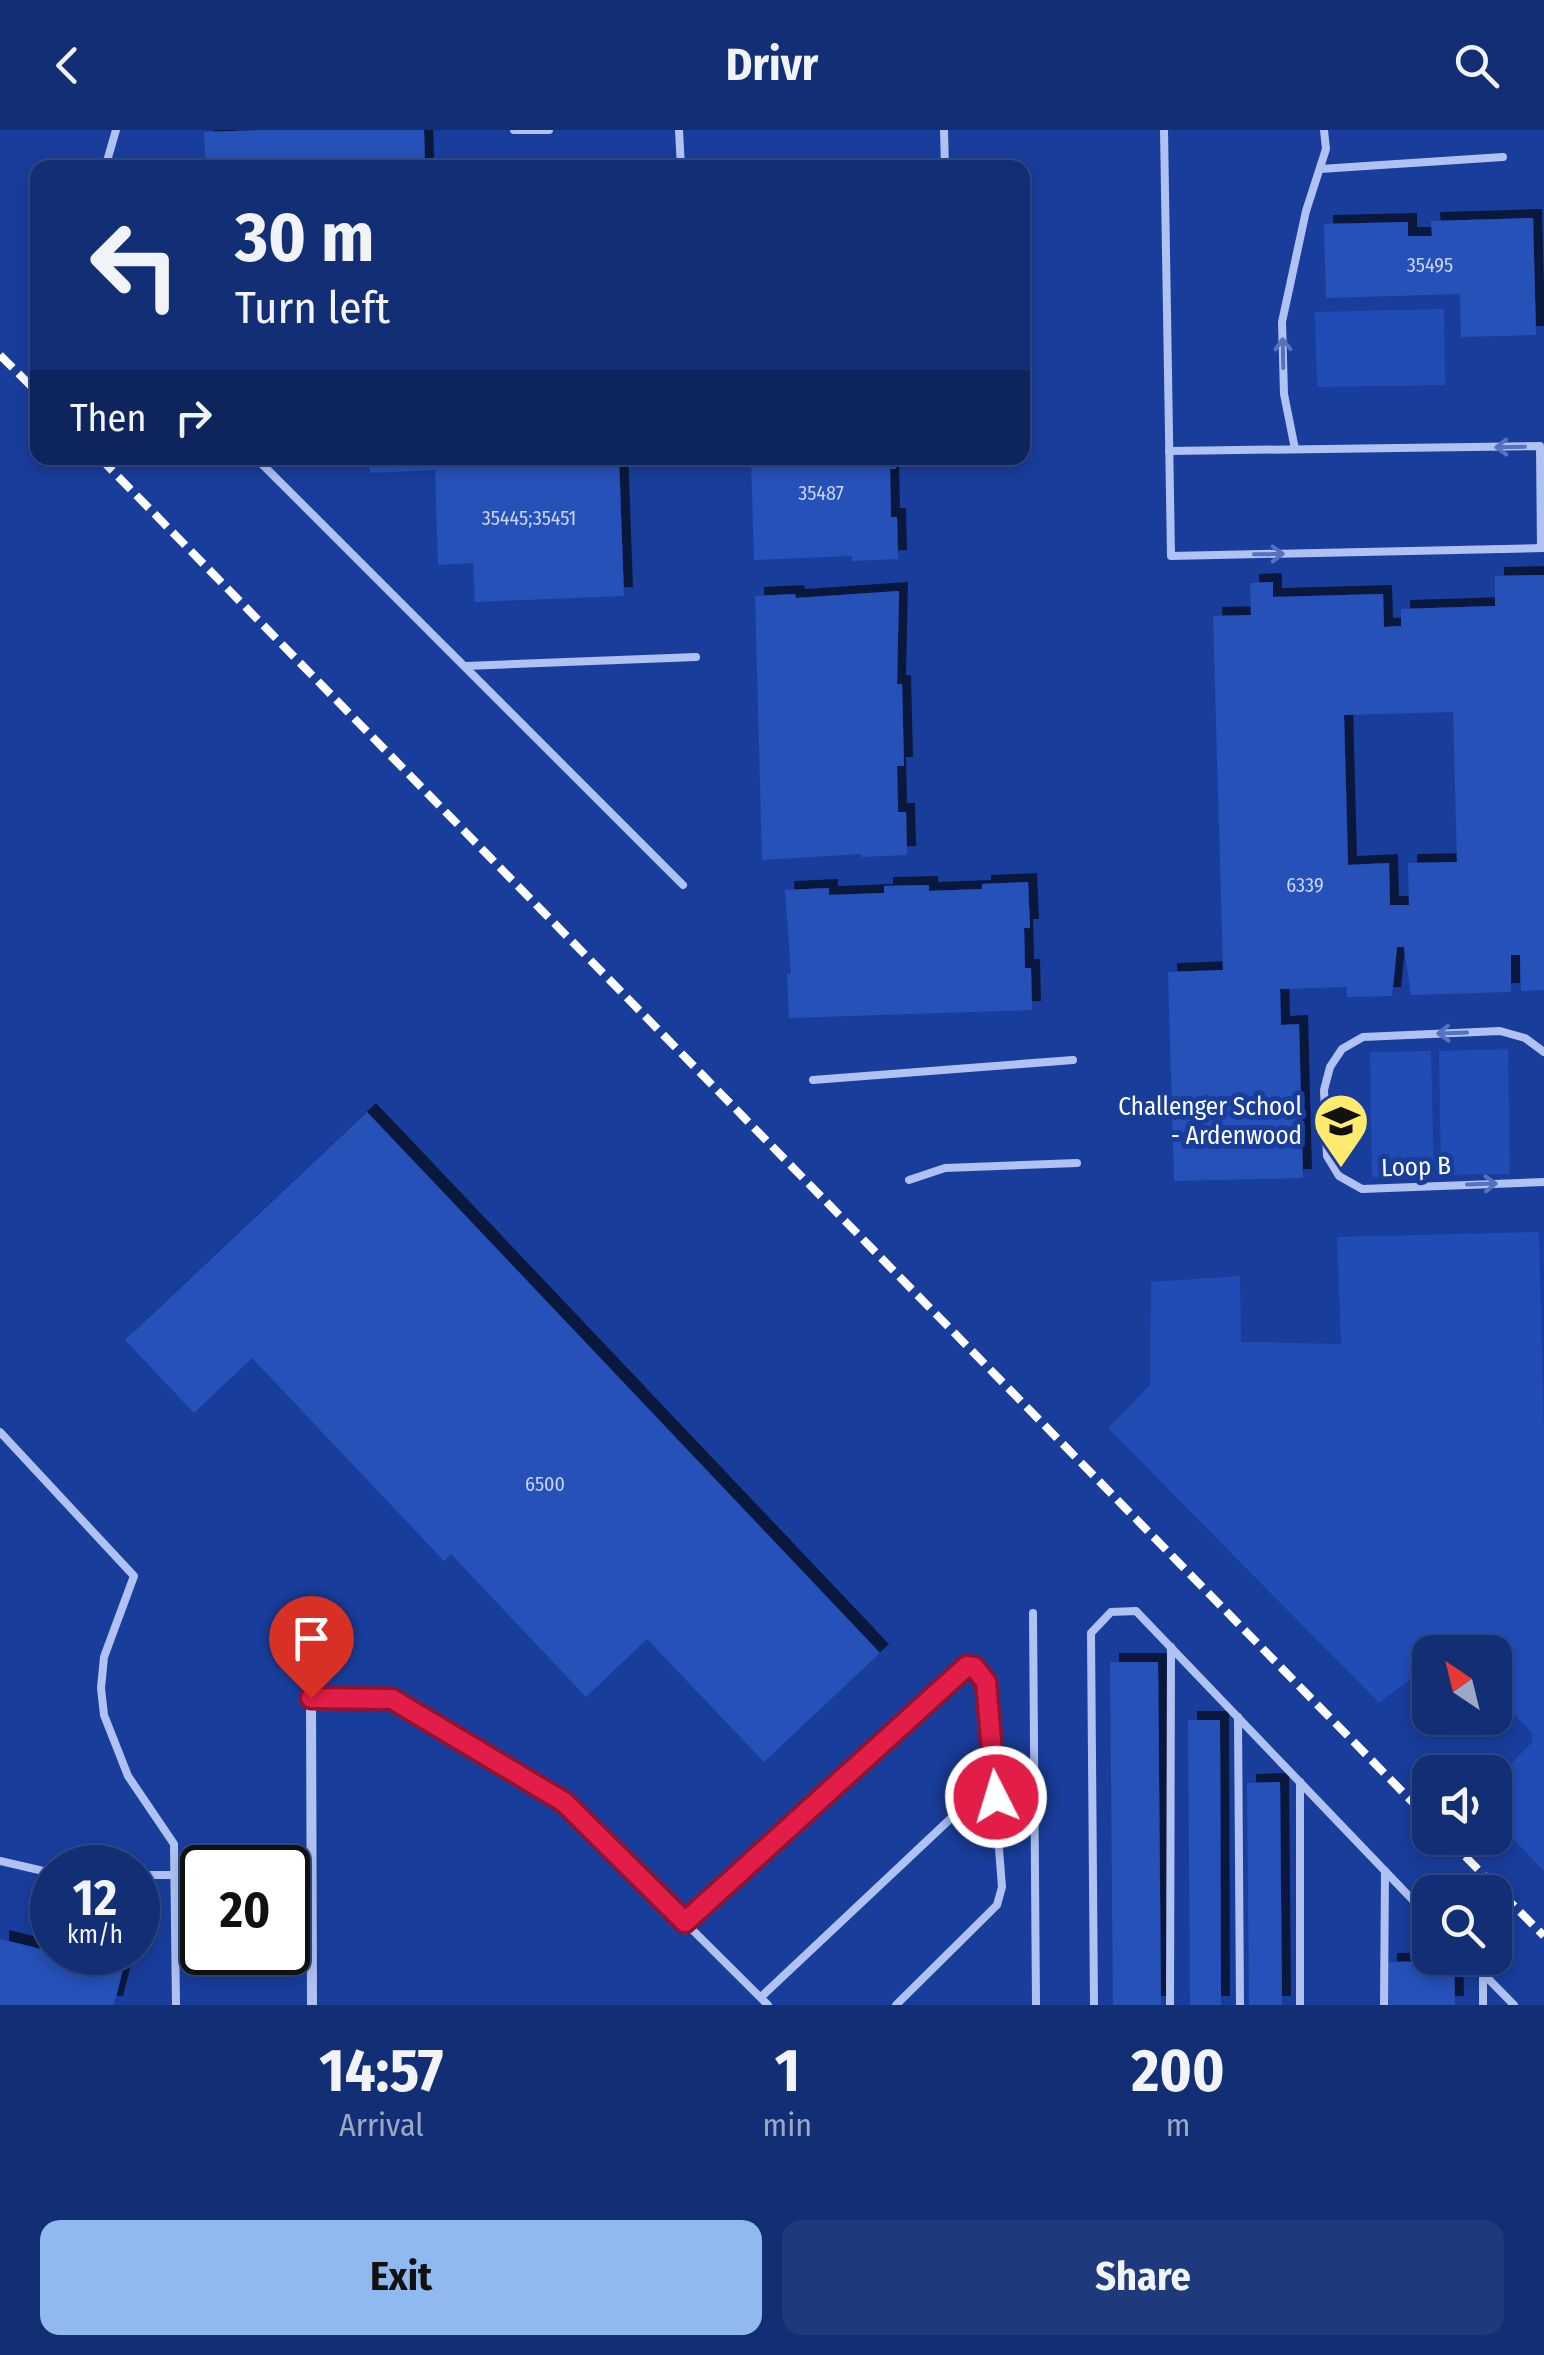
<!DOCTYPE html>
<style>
body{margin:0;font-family:"Fira Sans Condensed",sans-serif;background:#1f3a7c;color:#f1f3f6;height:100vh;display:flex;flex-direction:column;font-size:38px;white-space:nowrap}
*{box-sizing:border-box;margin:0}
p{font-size:32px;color:#9ca8c5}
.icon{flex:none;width:55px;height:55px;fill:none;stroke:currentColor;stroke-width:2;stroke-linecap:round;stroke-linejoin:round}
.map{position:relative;height:1875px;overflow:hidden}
.details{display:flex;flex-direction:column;background:#122e74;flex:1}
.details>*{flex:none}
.hud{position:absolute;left:30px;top:30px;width:1000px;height:305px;border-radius:20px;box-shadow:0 5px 15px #0003,0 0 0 2px #314a86;background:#122e74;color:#f1f3f6;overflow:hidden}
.needle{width:65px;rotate:325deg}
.controls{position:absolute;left:1412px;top:1505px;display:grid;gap:20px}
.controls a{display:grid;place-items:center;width:100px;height:100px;border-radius:20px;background:#122e74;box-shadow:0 5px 15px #0003,0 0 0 2px #314a86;font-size:50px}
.speed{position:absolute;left:30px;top:1715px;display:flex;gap:20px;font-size:50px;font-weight:700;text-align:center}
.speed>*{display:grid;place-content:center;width:130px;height:130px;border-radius:50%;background:#122e74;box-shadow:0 5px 15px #0003,0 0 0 2px #314a86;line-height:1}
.speed small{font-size:25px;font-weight:400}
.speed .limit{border:5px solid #111;border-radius:15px;background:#fff;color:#111}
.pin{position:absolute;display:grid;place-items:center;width:85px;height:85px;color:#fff;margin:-102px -42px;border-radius:50% 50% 50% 0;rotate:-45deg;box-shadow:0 0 10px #0007}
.pin .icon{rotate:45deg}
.me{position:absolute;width:110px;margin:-55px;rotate:355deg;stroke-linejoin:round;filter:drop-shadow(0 0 8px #0008)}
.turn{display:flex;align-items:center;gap:35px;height:210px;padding:0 40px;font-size:45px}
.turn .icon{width:130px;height:130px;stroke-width:2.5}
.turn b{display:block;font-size:70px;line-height:85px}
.then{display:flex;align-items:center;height:95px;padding:0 40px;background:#0003;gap:20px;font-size:38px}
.eta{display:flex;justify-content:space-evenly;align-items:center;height:170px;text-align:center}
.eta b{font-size:60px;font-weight:700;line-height:70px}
.action{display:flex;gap:20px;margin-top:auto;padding:20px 40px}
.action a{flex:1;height:115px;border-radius:20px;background:#90b9f0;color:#111;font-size:40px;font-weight:700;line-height:115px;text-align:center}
.action a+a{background:#1f3a7c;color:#f1f3f6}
header{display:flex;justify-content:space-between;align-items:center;height:130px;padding:0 40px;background:#122e74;font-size:45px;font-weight:700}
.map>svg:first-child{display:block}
.green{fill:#214cb5}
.building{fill:#2751b9;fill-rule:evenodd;filter:url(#shadow)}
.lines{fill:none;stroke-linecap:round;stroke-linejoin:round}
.lane{stroke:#afc2f2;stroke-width:8}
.street{stroke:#afc2f2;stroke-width:10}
.rail{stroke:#fff;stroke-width:8;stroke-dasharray:18 8;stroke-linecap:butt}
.oneway{stroke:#5472be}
.route-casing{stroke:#92132f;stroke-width:25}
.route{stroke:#e11d48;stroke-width:18}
.labels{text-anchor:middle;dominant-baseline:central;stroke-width:10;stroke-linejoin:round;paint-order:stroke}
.number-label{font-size:20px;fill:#c9d4ee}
.poi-label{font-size:25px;fill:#fff;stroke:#183d9b;text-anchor:end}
.street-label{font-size:25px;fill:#fff;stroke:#183d9b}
</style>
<header><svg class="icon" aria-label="back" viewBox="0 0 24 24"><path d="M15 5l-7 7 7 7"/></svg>Drivr<svg class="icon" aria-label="search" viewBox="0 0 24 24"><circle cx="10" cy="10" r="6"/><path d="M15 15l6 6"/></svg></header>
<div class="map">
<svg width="1544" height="1875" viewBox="0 0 1544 1875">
<defs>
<filter id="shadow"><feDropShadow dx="9" dy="-9" stdDeviation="0" flood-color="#0009"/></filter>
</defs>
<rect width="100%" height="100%" fill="#183d9b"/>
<g class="green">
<path d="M 1444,179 L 1445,255 L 1317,257 L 1315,182 Z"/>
<path d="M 1508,919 L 1510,1044 L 1441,1045 L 1439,921 Z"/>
<path d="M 1431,921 L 1434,1046 L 1372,1047 L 1370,922 Z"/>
<path d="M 1539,1102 L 1544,1301 L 1544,1741 L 1495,1690 L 1495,1651 L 1532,1612 L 1532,1603 L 1495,1565 L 1495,1522 L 1454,1522 L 1449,1518 L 1444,1522 L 1430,1522 L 1430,1534 L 1379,1573 L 1108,1298 L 1150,1255 L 1151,1152 L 1240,1146 L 1241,1212 L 1341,1214 L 1337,1107 Z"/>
</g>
<g class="building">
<path d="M 261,0 L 424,0 L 425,38 L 206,38 L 204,2 Z"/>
<path d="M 1533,88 L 1536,205 L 1461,207 L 1460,164 L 1326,168 L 1324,94 L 1408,92 L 1408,106 L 1432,106 L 1431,91 Z"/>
<path d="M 369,328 L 619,328 L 624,466 L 475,472 L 473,433 L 438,435 L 435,340 L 370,343 Z"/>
<path d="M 751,328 L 895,328 L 896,339 L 890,339 L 891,387 L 897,387 L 898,429 L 852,431 L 852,426 L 754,430 Z"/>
<path d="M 1544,445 L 1544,860 L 1521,861 L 1520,825 L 1511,825 L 1511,862 L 1411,865 L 1404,817 L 1397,817 L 1392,866 L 1347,867 L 1347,857 L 1280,859 L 1281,895 L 1299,894 L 1303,1048 L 1174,1051 L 1168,842 L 1223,840 L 1213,486 L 1251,485 L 1250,453 L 1273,452 L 1273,467 L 1383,464 L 1384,497 L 1401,496 L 1401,479 L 1495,476 L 1495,446 ZM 1453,582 L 1457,732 L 1408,733 L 1409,775 L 1390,775 L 1389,733 L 1348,735 L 1344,585 Z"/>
<path d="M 899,461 L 897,554 L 902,554 L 904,636 L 897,636 L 898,682 L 906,682 L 907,725 L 861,727 L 861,724 L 762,730 L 755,466 L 795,464 L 796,468 Z"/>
<path d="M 1028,752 L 1030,798 L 1024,798 L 1025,838 L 1031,838 L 1032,880 L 789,888 L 787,844 L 791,844 L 785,760 L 829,758 L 829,765 L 884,763 L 884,756 L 929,755 L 929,761 L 982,759 L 982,754 Z"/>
<path d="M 367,982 L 880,1523 L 764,1632 L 647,1509 L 586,1567 L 451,1424 L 444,1431 L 252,1228 L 194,1283 L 125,1210 Z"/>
<path d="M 1110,1532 L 1158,1532 L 1161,1875 L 1113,1875 Z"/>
<path d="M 1188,1590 L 1220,1590 L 1221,1875 L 1190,1875 Z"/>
<path d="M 1280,1652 L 1282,1875 L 1249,1875 L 1247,1653 Z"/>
<path d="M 0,1809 L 123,1839 L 114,1875 L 0,1875 Z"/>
<path d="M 1454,1831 L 1455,1875 L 1388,1875 L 1388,1832 Z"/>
</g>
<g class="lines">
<g class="lane">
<path d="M 514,0 L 549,0"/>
<path d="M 679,0 L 681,38"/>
<path d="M 944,0 L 945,38"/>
<path d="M 1164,0 L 1171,426 L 1544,418"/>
<path d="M 105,38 L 116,0"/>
<path d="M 1320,39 L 1503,27"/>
<path d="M 1295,319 L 1284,264 L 1282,192 L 1306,81 L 1326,19 L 1324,0"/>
<path d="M 1169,321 L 1540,316 L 1541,418"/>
<path d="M 256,328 L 683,755"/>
<path d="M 466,536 L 696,527"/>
<path d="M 1544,922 L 1525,908 L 1500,901 L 1363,907 L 1342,919 L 1330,937 L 1324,960 L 1327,1026 L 1339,1046 L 1362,1059 L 1544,1052"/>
<path d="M 813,950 L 1073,930"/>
<path d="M 909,1050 L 945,1038 L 1077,1033"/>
<path d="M 0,1302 L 134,1446 L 104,1527 L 101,1558 L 104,1585 L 128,1646 L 174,1714 L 176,1875"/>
<path d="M 1033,1483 L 1036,1875"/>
<path d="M 311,1568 L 392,1569 L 564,1672 L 768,1875"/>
<path d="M 1238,1587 L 1240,1875"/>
<path d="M 1300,1652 L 1300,1875"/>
<path d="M 0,1731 L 52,1743"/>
<path d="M 288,1743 L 312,1743"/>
<path d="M 138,1745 L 202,1745"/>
<path d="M 685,1792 L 962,1538 L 974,1537 L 986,1552 L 1002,1757 L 997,1775 L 896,1875"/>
<path d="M 1468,1828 L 1514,1875"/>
<path d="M 761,1867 L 964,1676 L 997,1667 L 1033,1664"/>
<path d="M 1094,1875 L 1091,1503 L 1111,1482 L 1136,1481 L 1430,1788"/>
<path d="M 1170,1875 L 1171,1517"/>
<path d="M 1384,1875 L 1385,1741"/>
<path d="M 1483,1875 L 1483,1843"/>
</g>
<path class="street" d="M 311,1568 L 312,1875"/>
<g class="rail">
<path d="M 0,225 L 38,263"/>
<path d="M 100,328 L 1430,1690"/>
<path d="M 1447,1708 L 1544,1806"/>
</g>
</g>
<defs><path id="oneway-shaft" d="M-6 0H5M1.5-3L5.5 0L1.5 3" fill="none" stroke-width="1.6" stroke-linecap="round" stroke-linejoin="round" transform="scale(2.5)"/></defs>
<g class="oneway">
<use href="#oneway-shaft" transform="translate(1283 223) rotate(-91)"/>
<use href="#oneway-shaft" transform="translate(1510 317) rotate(179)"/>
<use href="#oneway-shaft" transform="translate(1269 424) rotate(-1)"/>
<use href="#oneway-shaft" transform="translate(1452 903) rotate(178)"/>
<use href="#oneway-shaft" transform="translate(1482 1054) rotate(-2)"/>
</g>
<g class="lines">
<g class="route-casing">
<path id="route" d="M 311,1568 L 392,1569 L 564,1672 L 685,1792 L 967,1536 L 974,1537 L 986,1552 L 996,1667"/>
</g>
<use href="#route" class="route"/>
</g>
<defs>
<g id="school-pin" transform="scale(2.875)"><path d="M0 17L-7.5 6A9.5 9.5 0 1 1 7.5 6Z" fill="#ffec6f" stroke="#183d9b"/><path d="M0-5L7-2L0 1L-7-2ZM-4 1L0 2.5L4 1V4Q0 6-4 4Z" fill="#111"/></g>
</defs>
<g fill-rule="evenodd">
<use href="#school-pin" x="1341" y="991"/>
</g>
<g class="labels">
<g class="number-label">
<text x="1430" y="135">35495</text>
<text x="821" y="363">35487</text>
<text x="529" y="388">35445;35451</text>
<text x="1305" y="755">6339</text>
<text x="545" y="1354">6500</text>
</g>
<g class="poi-label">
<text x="1302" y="977">Challenger School<tspan x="1302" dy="29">- Ardenwood</tspan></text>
</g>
<g class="street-label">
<text transform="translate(1416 1037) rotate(-2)">Loop B</text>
</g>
</g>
</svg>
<div class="controls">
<a><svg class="needle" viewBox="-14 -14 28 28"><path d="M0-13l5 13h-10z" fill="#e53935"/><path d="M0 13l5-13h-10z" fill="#9ca8c5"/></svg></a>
<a><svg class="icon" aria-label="sound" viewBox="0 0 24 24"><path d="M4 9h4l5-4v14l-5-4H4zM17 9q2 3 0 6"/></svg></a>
<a><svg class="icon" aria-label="search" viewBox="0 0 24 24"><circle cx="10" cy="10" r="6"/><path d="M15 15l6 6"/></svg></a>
</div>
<div class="speed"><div>12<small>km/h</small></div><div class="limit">20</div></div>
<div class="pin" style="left:311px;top:1568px;background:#d93025"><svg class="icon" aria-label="arrive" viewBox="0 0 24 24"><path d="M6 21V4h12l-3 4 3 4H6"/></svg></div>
<svg class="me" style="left:996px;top:1667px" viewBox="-20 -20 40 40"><circle r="17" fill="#e11d48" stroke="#fff" stroke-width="3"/><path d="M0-11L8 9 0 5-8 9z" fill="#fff"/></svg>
<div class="hud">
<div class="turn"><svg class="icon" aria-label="left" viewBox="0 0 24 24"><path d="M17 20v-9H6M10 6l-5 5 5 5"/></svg><div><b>30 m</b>Turn left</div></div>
<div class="then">Then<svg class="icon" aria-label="right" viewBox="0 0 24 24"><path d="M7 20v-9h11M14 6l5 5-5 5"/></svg></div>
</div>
</div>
<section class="details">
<div class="eta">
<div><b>14:57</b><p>Arrival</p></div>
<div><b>1</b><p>min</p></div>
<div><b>200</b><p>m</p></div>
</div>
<div class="action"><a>Exit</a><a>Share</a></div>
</section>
